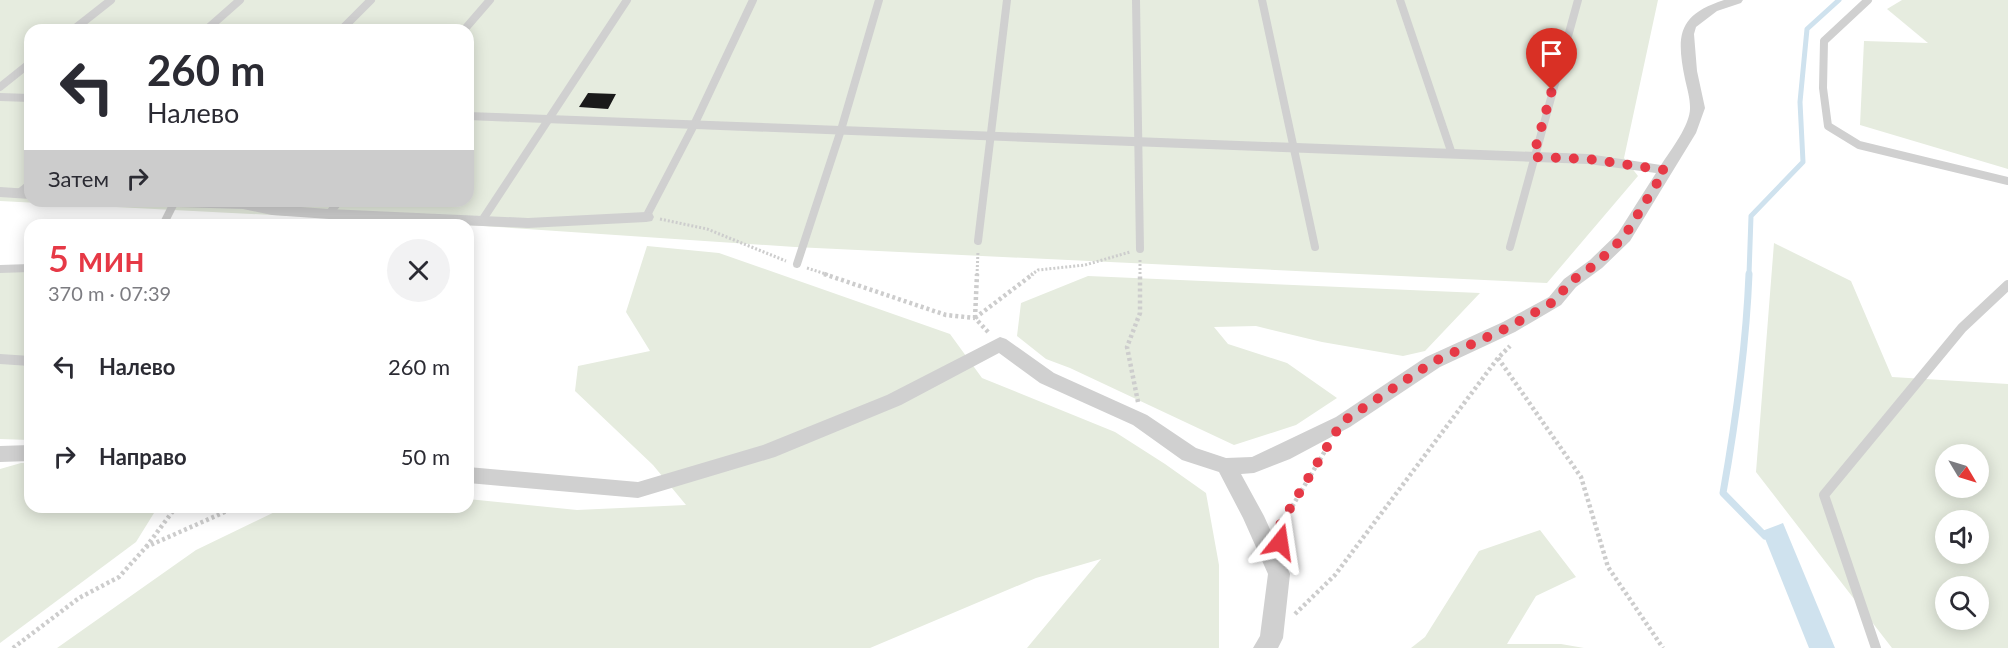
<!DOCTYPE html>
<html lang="ru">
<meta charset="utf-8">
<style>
body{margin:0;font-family:Lato,sans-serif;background:#f2f2f3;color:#2b2b33;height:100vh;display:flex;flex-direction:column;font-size:22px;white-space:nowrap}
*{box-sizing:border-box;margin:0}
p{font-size:20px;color:#7c7c81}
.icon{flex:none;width:33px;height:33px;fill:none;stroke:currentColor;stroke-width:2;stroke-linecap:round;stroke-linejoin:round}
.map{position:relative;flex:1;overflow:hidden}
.drawer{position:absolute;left:24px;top:219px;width:450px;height:294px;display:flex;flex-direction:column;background:#fff;border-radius:18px;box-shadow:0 3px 15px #0003}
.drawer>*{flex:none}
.guide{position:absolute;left:24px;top:24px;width:450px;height:183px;border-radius:18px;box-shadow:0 3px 15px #0003;background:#fff;color:#2b2b33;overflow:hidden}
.needle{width:39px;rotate:128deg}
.buttons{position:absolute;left:1935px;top:444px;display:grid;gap:12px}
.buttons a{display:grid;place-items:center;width:54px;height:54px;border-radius:50%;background:#fff;box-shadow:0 3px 15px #0003;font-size:30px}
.pin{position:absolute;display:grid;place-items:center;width:51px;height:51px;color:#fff;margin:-62px -26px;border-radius:50% 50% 50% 0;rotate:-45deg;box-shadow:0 0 6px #0007}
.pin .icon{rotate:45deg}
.me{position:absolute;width:66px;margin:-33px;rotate:15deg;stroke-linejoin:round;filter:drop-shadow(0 0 4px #0008)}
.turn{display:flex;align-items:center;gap:21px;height:126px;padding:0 24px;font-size:27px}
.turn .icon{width:78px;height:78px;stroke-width:2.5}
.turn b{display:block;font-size:42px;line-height:51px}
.then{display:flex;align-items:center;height:57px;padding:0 24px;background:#0003;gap:12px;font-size:22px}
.round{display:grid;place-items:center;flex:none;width:63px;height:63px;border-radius:32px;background:#f2f2f3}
.overview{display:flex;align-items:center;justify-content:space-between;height:102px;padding:0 24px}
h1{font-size:36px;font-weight:600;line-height:45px;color:#e63946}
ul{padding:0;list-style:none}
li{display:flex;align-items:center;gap:18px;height:90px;padding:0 24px}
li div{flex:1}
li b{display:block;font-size:22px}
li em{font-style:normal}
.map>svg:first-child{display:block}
.green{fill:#e6ecdf;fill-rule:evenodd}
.water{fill:#cfe2ee}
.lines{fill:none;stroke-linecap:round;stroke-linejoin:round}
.stream-far1{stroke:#cfe2ee;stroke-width:5}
.stream{stroke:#cfe2ee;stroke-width:7}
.building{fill:#1a1a1a}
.path-far1{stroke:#cdcdcd;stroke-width:3;stroke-dasharray:2 2;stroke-linecap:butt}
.path{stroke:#cdcdcd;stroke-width:4.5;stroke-dasharray:3 3;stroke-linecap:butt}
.service-far1{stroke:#d0d0d0;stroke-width:8}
.service{stroke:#d0d0d0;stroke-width:10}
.minor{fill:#d0d0d0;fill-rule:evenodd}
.route{stroke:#e63946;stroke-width:10;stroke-dasharray:0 18}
</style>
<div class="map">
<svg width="2008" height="648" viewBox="0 0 2008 648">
<rect width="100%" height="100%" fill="#fff"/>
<g class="green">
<path d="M 0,0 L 1658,0 L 1624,158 L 1638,176 L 1547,283 L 795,247 L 468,225 L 0,201 ZM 30,30 L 468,30 L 468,201 L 30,201 Z"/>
<path d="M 1902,0 L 2008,0 L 2008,169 L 1860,125 L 1864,41 L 1928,43 L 1887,9 Z"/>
<path d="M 1774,243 L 1851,281 L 1892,377 L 2008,384 L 2008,648 L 1892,648 L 1756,472 ZM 1946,454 L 1978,454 L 1978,488 L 1946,488 ZM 1946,520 L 1978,520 L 1978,554 L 1946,554 ZM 1946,586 L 1978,586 L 1978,620 L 1946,620 Z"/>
<path d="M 647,246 L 719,253 L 950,334 L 982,378 L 1115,432 L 1165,464 L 1206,493 L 1219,565 L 1219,648 L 1027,648 L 1101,559 L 1036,578 L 870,648 L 57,648 L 196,550 L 285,507 L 468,507 L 468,499 L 577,510 L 686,505 L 653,465 L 575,391 L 578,366 L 650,351 L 626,312 Z"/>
<path d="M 30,266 L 30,440 L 0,439 L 0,268 Z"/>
<path d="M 1088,276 L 1480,293 L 1425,351 L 1403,356 L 1322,342 L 1256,326 L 1214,327 L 1228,344 L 1287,363 L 1337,398 L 1296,425 L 1234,445 L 1070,368 L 1046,359 L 1017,336 L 1021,303 Z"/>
<path d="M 21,463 L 30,463 L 30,507 L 154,507 L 154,513 L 136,542 L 0,643 L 0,469 Z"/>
<path d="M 1540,530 L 1576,577 L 1536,596 L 1507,644 L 1561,644 L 1584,648 L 1411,648 L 1425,637 L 1479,551 Z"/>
</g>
<path class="water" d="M 1783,523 L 1835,648 L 1809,648 L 1762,531 Z"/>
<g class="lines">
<path class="stream-far1" d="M 1749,275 L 1751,216 L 1803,162 L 1800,102 L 1807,29 L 1839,0"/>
<path class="stream" d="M 1749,274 C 1746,348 1736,420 1723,493 L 1765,536"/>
</g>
<path class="building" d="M 588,93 L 616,94 L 608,109 L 579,107 Z"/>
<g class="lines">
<g class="path-far1">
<path d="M 660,219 L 707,229 L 786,261"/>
<path d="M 1140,260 L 1140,275"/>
<path d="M 807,268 L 829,275"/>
<path d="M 977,275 L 978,251"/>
<path d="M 1031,275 L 1038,270 L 1085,265 L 1130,252"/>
</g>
<g class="path">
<path d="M 824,274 L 946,315 L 975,318 L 989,333"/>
<path d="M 975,318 L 1033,274"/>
<path d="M 975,318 L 977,274"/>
<path d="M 1498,358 L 1581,477 L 1608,567 L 1663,648"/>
<path d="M 1138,402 L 1127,347 L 1140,313 L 1140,274"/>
<path d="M 1280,527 L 1325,451"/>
<path d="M 146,547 L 176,507"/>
<path d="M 1295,614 L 1335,575 L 1498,358 L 1510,346"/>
<path d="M 13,648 L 79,598 L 119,577 L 146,547 L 236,507"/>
</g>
<g class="service-far1">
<path d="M 1136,0 L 1140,249"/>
<path d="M 1262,0 L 1315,247"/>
<path d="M 1400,0 L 1452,154"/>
<path d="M 1868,0 L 1824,41 L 1823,88 L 1828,126 L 1859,145 L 2008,181"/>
<path d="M 73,30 L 111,0"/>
<path d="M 206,30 L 240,0"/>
<path d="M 341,30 L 371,0"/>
<path d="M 464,30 L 490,0"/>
<path d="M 0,87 L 30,63"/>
<path d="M 0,97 L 30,98"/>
<path d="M 19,193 L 30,184"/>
<path d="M 329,214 L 339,201"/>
<path d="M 646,217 L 694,125 L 753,0"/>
<path d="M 483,219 L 627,0"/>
<path d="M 163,225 L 175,201"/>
<path d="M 978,241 L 1007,0"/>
<path d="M 1510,247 L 1578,0"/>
<path d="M 797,264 L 841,130 L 879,0"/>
<path d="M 0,269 L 30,268"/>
</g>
<g class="service">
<path d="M 0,359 L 30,361"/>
<path d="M 1876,648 L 1824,495 L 1962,328 L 2008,285"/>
</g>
<g class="minor">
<path d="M 1724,0 L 1743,0 L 1741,3 L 1717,11 L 1696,27 L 1694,34 L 1697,71 L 1705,108 L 1696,133 L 1630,241 L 1602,268 L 1576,287 L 1561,305 L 1515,332 L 1440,367 L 1350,427 L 1290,459 L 1254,473 L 1241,474 L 1264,516 L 1290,574 L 1283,638 L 1278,648 L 1253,648 L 1260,636 L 1268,574 L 1243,518 L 1219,472 L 1182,460 L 1133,425 L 1040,383 L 999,353 L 901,405 L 775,457 L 638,498 L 468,483 L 468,467 L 638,482 L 763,445 L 887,395 L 1000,337 L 1006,339 L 1054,373 L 1147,415 L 1196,448 L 1226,458 L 1252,457 L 1336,417 L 1426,357 L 1503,322 L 1549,297 L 1564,279 L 1590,260 L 1618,233 L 1656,173 L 1588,164 L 468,120 L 468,112 L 1588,154 L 1661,165 C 1671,150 1691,124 1690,107 C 1690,98 1687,88 1685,79 C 1676,35 1678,15 1724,0 Z"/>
<path d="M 0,187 L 30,189 L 30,199 L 0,197 Z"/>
<path d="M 137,201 L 253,201 L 272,205 L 329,209 L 528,218 L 646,212 L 652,213 L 654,217 L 652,221 L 646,222 L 528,228 L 329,219 L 272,215 L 243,209 L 145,206 Z"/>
<path d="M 30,445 L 30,461 L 0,462 L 0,446 Z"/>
</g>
</g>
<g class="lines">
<path class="route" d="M 1280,542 L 1280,525 L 1342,422 L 1433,362 L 1509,327 L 1555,301 L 1570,282 L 1596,264 L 1624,237 L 1665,170 L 1588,159 L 1533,157 L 1552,90"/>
</g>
</svg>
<div class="buttons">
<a><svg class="needle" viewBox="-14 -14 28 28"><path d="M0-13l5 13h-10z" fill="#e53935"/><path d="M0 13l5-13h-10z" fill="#7c7c81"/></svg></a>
<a><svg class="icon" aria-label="sound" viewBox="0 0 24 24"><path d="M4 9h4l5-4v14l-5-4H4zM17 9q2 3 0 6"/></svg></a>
<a><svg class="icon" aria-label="search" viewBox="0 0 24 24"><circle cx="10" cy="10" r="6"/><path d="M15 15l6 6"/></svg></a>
</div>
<div class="pin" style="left:1552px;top:90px;background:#d93025"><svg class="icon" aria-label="arrive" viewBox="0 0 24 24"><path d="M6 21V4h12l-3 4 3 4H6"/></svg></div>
<svg class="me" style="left:1280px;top:542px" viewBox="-20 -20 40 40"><path d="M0-17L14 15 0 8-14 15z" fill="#e63946" stroke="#fff" stroke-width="4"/></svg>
<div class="guide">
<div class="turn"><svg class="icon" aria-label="left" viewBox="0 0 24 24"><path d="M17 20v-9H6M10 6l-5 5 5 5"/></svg><div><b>260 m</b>Налево</div></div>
<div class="then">Затем<svg class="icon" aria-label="right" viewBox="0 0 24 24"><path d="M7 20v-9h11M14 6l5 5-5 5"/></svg></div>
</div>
<section class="drawer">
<div class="overview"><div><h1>5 мин</h1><p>370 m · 07:39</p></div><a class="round"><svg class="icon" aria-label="close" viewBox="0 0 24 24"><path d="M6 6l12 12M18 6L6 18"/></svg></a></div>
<ul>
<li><svg class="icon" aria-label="left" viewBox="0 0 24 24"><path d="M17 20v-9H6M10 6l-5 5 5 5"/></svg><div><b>Налево</b></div><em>260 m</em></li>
<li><svg class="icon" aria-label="right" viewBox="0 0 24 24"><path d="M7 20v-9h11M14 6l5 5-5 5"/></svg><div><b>Направо</b></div><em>50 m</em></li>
</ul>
</section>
</div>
